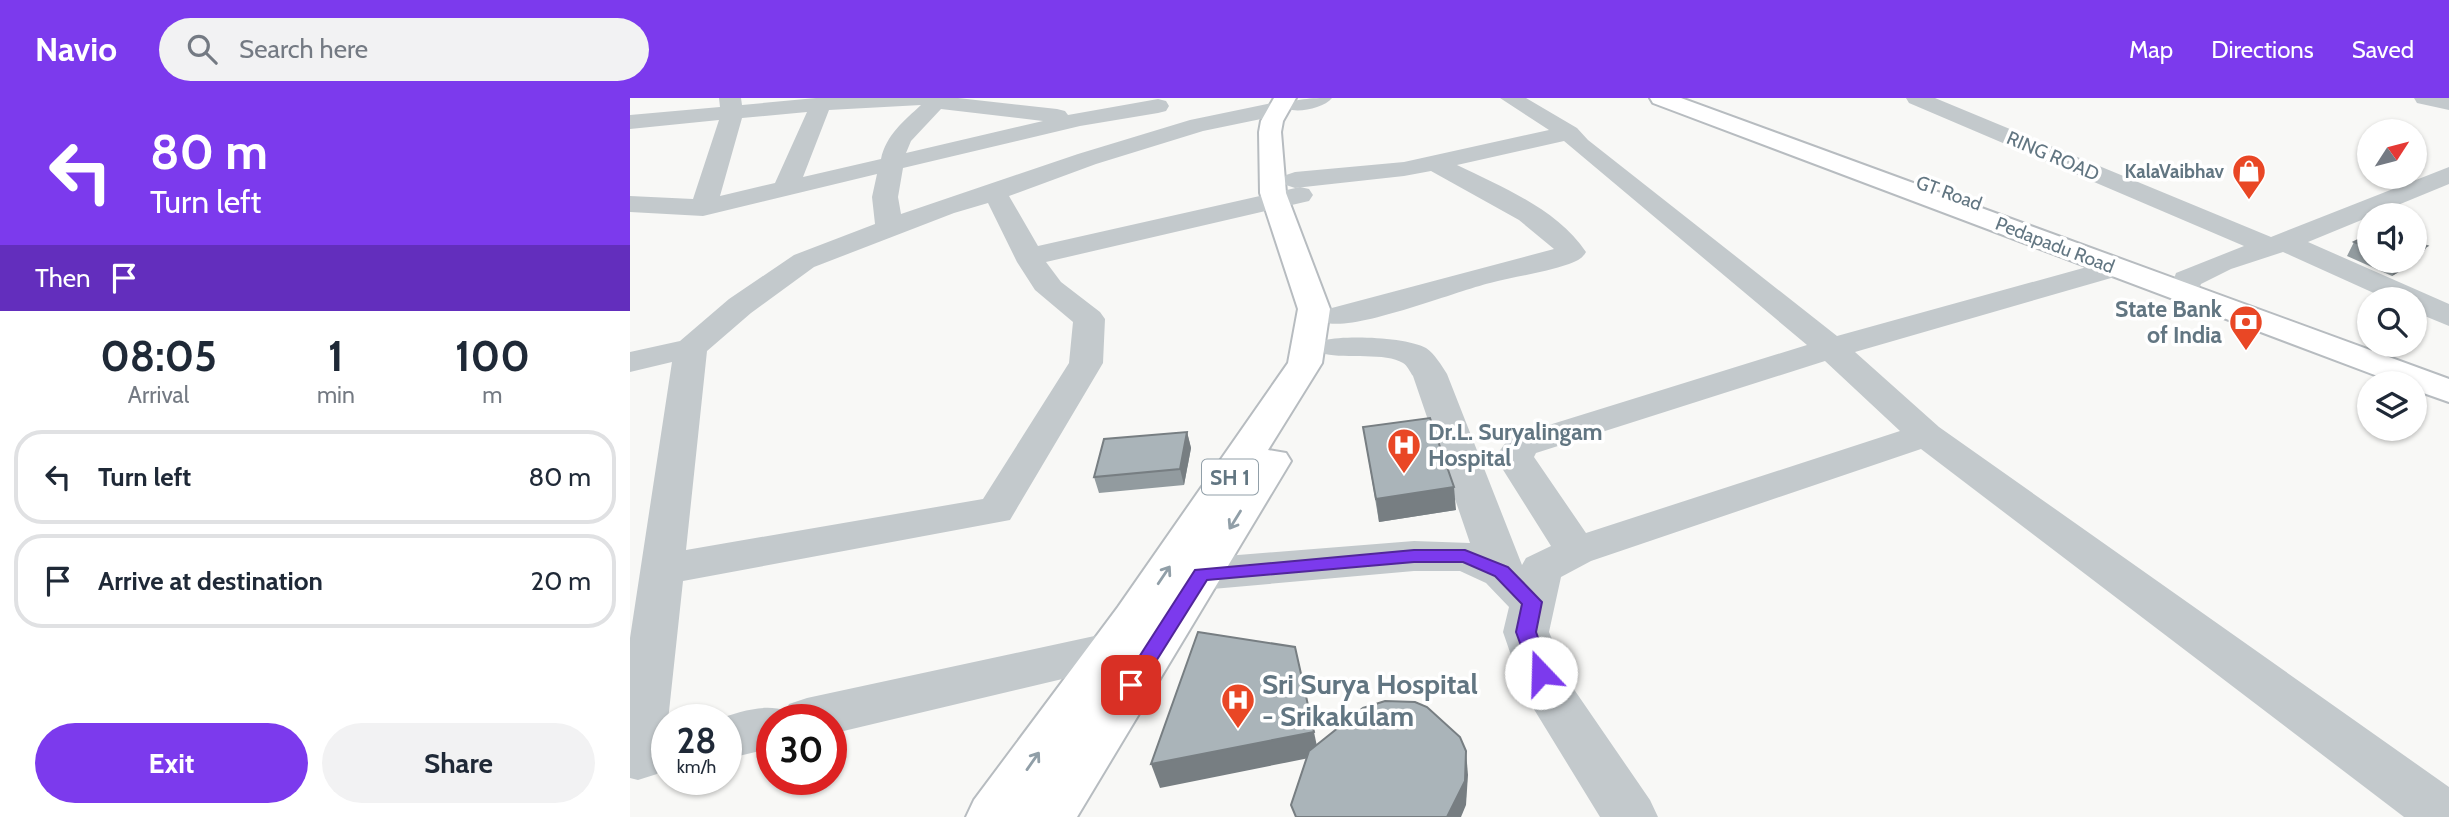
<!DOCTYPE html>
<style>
body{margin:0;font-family:Cabin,sans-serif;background:#f2f2f3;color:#1f2937;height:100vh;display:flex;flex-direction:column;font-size:26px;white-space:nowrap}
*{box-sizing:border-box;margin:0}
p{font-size:23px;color:#747a83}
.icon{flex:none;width:38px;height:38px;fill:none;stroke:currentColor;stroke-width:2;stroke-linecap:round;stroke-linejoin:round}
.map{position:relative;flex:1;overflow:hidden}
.details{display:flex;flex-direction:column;background:#fff;width:630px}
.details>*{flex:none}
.hud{background:#7c3aed;color:#fff;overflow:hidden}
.needle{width:46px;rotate:54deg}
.controls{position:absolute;left:1727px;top:21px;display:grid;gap:14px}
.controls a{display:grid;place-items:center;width:70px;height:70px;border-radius:50%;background:#fff;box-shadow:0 2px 5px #0004;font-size:35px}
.speed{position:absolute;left:21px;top:606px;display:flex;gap:14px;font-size:35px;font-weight:700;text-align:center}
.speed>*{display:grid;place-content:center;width:91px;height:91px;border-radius:50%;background:#fff;box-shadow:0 2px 5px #0004;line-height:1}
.speed small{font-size:18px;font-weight:400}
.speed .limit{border:10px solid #d22;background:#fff;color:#111}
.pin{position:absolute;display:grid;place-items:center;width:60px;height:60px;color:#fff;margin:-30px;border-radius:14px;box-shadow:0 4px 10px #0006}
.me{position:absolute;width:77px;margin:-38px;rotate:339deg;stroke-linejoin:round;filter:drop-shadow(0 0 5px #0008)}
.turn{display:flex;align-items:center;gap:24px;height:147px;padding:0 35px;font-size:32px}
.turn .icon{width:91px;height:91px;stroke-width:2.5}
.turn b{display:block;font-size:49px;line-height:60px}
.then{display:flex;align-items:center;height:66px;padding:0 35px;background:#0003;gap:14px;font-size:26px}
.eta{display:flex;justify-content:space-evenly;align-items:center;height:119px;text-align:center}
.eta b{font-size:42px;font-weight:700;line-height:49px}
.primary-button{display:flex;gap:14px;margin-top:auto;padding:14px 35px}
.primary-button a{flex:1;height:80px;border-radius:42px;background:#7c3aed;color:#fff;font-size:28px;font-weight:700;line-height:80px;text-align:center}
.primary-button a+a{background:#f2f2f3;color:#1f2937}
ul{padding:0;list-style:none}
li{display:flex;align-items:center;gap:21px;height:94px;margin:0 14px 10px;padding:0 21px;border:4px solid #e0e1e3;border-radius:28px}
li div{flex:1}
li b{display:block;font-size:26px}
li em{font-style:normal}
header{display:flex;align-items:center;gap:42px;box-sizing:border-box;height:98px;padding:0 35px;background:#7c3aed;color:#fff}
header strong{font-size:33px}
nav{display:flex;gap:38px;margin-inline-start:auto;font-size:24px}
.search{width:490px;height:63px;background:#f2f2f3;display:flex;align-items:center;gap:18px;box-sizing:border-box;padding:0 24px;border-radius:38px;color:#747a83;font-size:26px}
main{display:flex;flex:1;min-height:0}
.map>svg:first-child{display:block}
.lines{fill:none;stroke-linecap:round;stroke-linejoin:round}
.major-casing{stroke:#b7bcc0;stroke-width:4}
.minor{fill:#c3c9cc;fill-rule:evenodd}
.major{fill:#fff;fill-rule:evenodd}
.wall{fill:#929b9f}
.shaded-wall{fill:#777e82}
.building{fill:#aab4b9;stroke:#777e82;stroke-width:2}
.oneway{stroke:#919fa8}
.route{fill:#7c3aed;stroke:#51269a;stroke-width:2}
.labels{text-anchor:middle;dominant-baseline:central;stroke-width:7;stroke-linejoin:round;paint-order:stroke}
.far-street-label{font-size:19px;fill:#627682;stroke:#fff}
.far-poi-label{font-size:19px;font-weight:bold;fill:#627682;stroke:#fff;text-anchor:end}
.shield{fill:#fff;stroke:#919fa8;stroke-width:2}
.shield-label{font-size:21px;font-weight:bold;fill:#627682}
.poi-label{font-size:23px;font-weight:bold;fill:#627682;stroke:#fff;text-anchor:end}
.near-poi-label{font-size:28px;font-weight:bold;fill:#627682;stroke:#fff;text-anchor:start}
</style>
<header>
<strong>Navio</strong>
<div class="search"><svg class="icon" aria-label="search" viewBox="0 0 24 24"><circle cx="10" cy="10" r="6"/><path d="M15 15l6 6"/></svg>Search here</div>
<nav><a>Map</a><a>Directions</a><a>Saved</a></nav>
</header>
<main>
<section class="details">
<div class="hud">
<div class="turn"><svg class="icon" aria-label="left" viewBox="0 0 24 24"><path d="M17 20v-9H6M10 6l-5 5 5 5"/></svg><div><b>80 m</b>Turn left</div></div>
<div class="then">Then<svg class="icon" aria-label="arrive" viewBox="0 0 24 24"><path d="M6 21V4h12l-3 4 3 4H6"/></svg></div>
</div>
<div class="eta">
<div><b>08:05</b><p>Arrival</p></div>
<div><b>1</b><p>min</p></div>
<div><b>100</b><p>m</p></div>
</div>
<ul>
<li><svg class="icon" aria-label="left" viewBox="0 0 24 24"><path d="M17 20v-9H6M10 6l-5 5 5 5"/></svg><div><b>Turn left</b></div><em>80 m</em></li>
<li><svg class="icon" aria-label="arrive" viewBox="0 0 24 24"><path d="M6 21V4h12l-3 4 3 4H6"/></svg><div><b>Arrive at destination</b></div><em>20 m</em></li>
</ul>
<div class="primary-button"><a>Exit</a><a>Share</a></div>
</section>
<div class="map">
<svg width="1819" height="719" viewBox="0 0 1819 719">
<rect width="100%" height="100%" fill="#f8f8f6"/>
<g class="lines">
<g class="major-casing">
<g id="major">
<path d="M 644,0 L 666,0 L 653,23 L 651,34 L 656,95 L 700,211 L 692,265 L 638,352 L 656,355 L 661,363 L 447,719 L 336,719 L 344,702 L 488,509 L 658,265 L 668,211 L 630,95 L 629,34 L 631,23 Z"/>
<path d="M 1020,0 L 1051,0 L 1819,281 L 1819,304 L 1785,292 L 1785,285 L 1766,285 L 1023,5 Z"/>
</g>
</g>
<g class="minor">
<path d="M 89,0 L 111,0 L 112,7 L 186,0 L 328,0 L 427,11 L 435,13 L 438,17 L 528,1 L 536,3 L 539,8 L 536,13 L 528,15 L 450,28 L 273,70 L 268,99 L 271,116 L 448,56 L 560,22 L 647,4 L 655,7 C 664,0 688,0 702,0 C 694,10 669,15 658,11 L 655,16 L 573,33 L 466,66 L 379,98 L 408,148 L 670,89 L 679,91 L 683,97 L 679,103 L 416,164 L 431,184 L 470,214 L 475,221 L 473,265 L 380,422 L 53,483 L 34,660 L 27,676 L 8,682 L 0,680 L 0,540 L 42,264 L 0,274 L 0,254 L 50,243 L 99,201 L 164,157 L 245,126 L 242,99 L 247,76 L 73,118 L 0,114 L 0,98 L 63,101 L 89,22 L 0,31 L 0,17 L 90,9 ZM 291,7 C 274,23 256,37 251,61 L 173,79 L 199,12 ZM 311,11 L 413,23 L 276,55 L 281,43 ZM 177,14 L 145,85 L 90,98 L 112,20 ZM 358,105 L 387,164 L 405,192 L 443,224 L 439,265 L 353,401 L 56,452 L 77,253 L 121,215 L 184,169 L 324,115 Z"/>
<path d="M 870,0 L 896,0 L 947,30 L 958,42 L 1207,238 L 1475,164 L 1485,161 L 1495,164 L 1500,170 L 1495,176 L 1225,254 L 1309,329 L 1819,689 L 1819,719 L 1774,719 L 1291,351 L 961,463 L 931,479 L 919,534 L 941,587 L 1020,702 L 1028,719 L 970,719 L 894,595 L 873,534 L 879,509 L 856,485 L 830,473 L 784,473 L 571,492 L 555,487 L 549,476 L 555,465 L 571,460 L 784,443 L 840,445 L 783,278 C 780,274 777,267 773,265 C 756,254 716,261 695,256 L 690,249 L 695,242 C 716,237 777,239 796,250 C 804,255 812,268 817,276 L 892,467 L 896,460 L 921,448 L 865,359 L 880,339 L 1177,247 L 934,43 L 827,67 C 872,89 927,111 956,154 C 952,161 947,163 939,166 C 913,175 886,178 860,185 C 824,194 728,232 698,225 L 693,218 L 698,211 L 924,151 L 889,122 L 801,73 L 774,78 L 665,90 L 656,87 L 652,82 L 656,77 L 665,74 L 774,64 L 919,32 ZM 1195,263 L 1270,333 L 956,435 L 904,359 L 906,355 Z"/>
<path d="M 1276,0 L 1305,0 L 1641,139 L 1819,69 L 1819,86 L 1678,144 L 1819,206 L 1819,228 L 1785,214 L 1785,201 L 1757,201 L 1653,154 L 1601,171 L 1571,186 L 1565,202 L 1554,204 L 1543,202 L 1539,195 L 1546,175 L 1614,148 L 1279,5 Z"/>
<path d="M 1784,0 L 1819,0 L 1819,12 L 1787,5 Z"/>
<path d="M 483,534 L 500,539 L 507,552 L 500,565 L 201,636 L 201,621 L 142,621 L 142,650 L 96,661 L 96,621 L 88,621 C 109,614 135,605 156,613 L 159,606 L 177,600 Z"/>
</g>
<use href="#major" class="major"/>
</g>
<g class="wall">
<path d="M 1740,136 L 1740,163 L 1785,163 L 1797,148 L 1789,162 L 1762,178 L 1717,158 L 1724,144 Z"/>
<path d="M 733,329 L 826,412 L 749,424 Z"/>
<path d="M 557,334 L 561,350 L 554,387 L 469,395 L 464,379 Z"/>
</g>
<g class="shaded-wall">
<path d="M 1797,148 L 1789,162 L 1762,178 L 1770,164 L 1785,163 L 1785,155 Z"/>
<path d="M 557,334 L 561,350 L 554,387 L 550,371 Z"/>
<path d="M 824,389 L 826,412 L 749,424 L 746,401 Z"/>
<path d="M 684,634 L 689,658 L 530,690 L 521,666 Z"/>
<path d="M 836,653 L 838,677 L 836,707 L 831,719 L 817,719 Z"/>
</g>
<g class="building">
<path d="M 1740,136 L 1740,151 L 1724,144 Z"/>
<path d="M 1785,144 L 1797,148 L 1785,155 Z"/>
<path d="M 800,320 L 824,389 L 746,401 L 733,329 Z"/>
<path d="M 557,334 L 550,371 L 464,379 L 474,341 Z"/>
<path d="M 568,534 L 665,549 L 684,634 L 521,666 Z"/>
<path d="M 755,603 L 785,604 L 797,609 L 830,639 L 836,653 L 835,683 L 817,719 L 666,719 L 661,707 L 679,653 L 733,610 Z"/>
</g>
<defs><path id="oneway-shaft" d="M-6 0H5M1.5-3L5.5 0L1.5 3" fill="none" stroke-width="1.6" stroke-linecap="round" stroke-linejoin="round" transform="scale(1.75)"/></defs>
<g class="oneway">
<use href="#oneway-shaft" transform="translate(605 422) rotate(122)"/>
<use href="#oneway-shaft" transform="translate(534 477) rotate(-56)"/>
<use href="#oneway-shaft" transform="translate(403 663) rotate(-55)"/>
</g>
<path class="route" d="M 784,452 L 835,452 L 878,469 L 912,504 L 906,534 L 921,575 L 918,580 L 911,582 L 904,580 L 901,575 L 886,534 L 892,506 L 865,478 L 833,464 L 784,464 L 577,482 L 508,592 L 501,595 L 494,592 L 491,587 L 565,472 Z"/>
<defs>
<g id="shop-pin" transform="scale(1.75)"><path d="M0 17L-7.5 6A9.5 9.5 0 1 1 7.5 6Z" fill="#e94725" stroke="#fff"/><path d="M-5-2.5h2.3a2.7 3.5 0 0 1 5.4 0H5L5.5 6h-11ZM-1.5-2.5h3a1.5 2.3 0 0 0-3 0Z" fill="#fff"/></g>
<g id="bank-pin" transform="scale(1.75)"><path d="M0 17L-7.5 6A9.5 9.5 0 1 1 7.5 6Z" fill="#e94725" stroke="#fff"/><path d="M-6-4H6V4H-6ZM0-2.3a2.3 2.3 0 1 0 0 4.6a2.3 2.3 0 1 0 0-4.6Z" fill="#fff"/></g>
<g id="hospital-pin" transform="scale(1.75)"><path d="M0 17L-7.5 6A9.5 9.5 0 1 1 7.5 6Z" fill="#e94725" stroke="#fff"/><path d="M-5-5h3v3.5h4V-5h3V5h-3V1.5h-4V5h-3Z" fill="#fff"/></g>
</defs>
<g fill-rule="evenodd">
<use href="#shop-pin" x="1619" y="73"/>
<use href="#bank-pin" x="1616" y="224"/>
<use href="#hospital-pin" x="774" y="347"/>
<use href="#hospital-pin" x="608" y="602"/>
</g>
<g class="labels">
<g class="far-street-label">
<text transform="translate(1423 58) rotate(23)">RING ROAD</text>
<text transform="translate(1319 95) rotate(20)">GT Road</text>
<text transform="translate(1425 147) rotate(21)">Pedapadu Road</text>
</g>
<g class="far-poi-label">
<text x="1594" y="73">KalaVaibhav</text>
</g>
<rect class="shield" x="572" y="361.5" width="56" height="35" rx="5"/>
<g class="shield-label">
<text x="600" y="379">SH 1</text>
</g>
<g class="poi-label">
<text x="1592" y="211">State Bank<tspan x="1592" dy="26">of India</tspan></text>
<text x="798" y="334" text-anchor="start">Dr.L. Suryalingam<tspan x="798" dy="26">Hospital</tspan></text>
</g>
<g class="near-poi-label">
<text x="632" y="586">Sri Surya Hospital<tspan x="632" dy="32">- Srikakulam</tspan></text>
</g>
</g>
</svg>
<div class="controls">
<a><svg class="needle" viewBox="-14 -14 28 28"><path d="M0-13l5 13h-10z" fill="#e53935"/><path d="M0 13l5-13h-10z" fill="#747a83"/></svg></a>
<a><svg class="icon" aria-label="sound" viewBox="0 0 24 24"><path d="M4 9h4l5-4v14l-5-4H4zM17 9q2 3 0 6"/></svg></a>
<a><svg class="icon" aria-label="search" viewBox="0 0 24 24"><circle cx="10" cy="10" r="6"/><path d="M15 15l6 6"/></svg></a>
<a><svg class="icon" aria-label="layers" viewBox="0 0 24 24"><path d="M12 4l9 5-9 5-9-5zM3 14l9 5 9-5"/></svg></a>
</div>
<div class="speed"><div>28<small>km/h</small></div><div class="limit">30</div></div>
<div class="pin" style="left:501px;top:587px;background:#d93025"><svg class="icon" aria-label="arrive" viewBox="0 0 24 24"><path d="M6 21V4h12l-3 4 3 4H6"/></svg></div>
<svg class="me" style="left:911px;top:575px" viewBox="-20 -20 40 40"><circle r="19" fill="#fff"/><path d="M0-13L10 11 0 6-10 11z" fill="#7c3aed"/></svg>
</div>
</main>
